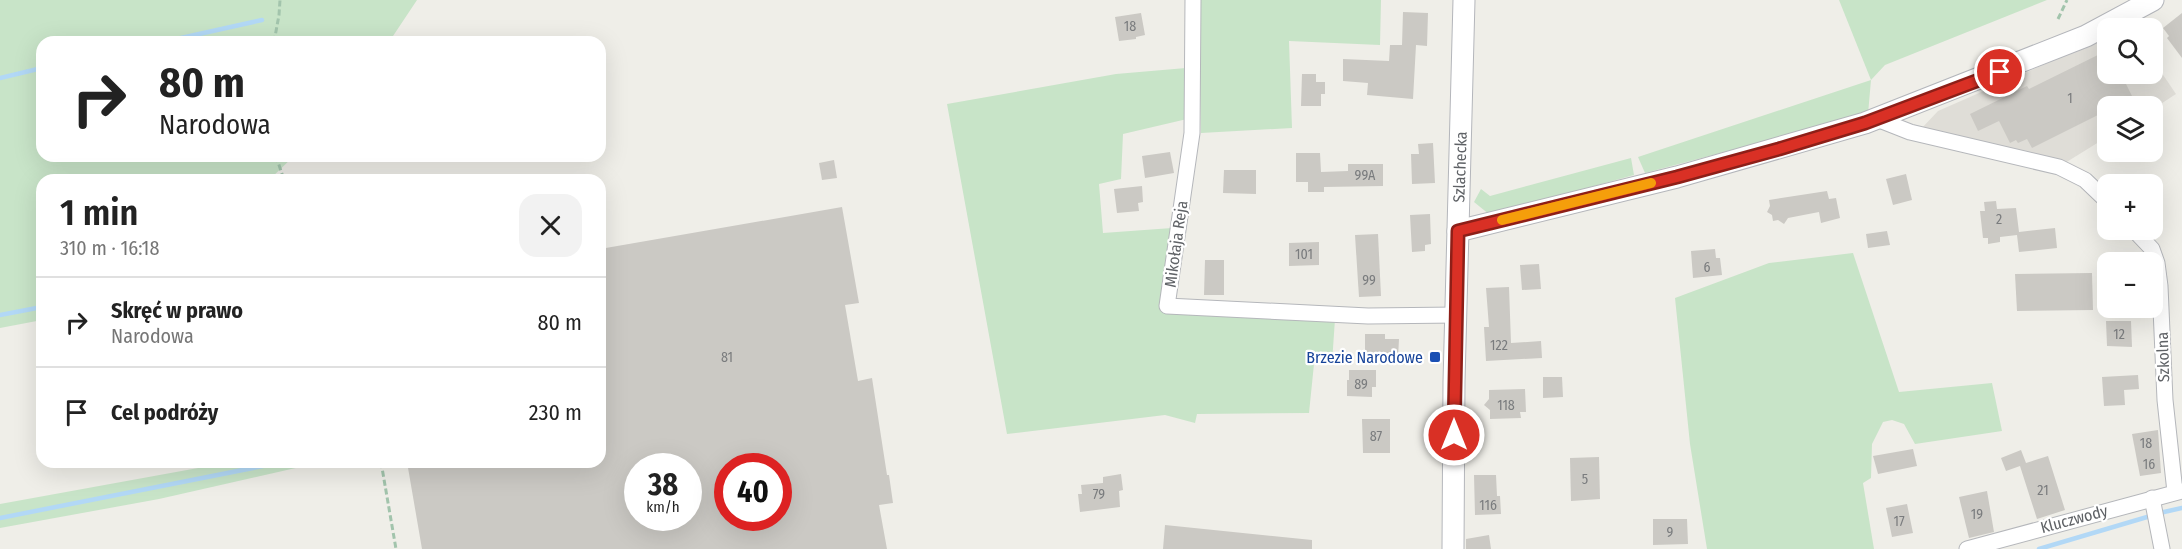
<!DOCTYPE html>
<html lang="pl">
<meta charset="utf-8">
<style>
body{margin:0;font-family:"Fira Sans Condensed",sans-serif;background:#f2f2f2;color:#222;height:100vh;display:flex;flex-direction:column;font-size:22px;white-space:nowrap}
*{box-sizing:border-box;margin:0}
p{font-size:20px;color:#767676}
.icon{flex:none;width:33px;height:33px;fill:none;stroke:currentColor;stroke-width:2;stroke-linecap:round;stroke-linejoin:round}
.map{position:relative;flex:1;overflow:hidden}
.sheet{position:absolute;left:36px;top:174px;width:570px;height:294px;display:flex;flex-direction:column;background:#fff;border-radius:18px;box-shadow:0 6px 24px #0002}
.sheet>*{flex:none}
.top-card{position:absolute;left:36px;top:36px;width:570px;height:126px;border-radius:18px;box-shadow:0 6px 24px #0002;background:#fff;color:#222;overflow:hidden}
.tools{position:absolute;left:2097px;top:18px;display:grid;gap:12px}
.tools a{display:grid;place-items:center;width:66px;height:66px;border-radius:12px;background:#fff;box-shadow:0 6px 24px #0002;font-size:30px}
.speed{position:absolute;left:624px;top:453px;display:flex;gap:12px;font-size:30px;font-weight:700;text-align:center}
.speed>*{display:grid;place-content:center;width:78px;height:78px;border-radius:50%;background:#fff;box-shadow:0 6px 24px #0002;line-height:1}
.speed small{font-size:15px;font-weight:400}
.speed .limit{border:9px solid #d22;background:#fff;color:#111}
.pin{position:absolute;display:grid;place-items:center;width:51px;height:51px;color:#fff;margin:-26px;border:3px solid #fff;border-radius:50%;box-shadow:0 2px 6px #0007}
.me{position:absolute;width:66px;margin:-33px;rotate:0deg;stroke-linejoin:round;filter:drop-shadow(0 0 4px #0008)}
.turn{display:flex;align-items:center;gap:21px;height:126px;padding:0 24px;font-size:27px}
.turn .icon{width:78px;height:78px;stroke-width:2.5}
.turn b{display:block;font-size:42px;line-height:51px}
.round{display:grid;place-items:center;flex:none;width:63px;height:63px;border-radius:18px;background:#f2f2f2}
.headline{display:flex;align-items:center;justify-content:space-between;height:102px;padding:0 24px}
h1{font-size:36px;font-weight:600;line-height:45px}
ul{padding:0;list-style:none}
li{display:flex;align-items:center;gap:18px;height:90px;padding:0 24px;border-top:2px solid #e0e0e0}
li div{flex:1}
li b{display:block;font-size:22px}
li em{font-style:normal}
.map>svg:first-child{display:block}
.education{fill:#dfddd7}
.green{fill:#c8e4c8}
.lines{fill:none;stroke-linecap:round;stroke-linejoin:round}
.stream{stroke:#b2d8f6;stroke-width:4.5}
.building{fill:#cbc9c4;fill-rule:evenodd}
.street-casing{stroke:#b5b7bb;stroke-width:17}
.secondary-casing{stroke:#b4b6bb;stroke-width:23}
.path{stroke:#a2c4ac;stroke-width:3;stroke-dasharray:6 3;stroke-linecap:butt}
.street{stroke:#fff;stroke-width:15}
.secondary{stroke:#fff;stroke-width:21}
.route-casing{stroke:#8d1f18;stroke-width:15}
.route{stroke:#d93025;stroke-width:10}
.slow{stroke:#f59e0b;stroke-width:10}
.transit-dot{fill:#1a4fb4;stroke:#fff;stroke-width:2}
.labels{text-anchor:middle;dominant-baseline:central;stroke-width:4.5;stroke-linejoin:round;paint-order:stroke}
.number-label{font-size:14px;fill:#7a7c7e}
.street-label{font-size:16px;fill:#5f6266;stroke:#fff}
.transit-label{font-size:16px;fill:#164399;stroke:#fff;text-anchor:end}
</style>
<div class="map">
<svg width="2182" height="549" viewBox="0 0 2182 549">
<rect width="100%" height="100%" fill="#efeee8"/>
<path class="education" d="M 2107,37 L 2108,74 L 2152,74 L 2153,60 L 2176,94 L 2153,109 L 2152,106 L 2108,106 L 2107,137 L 2065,163 L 1921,129 L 1938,111 Z"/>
<g class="green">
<path d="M 0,0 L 417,0 L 389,42 L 42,42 L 42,156 L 294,156 L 269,180 L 42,180 L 42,320 L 0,328 Z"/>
<path d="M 1199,0 L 1381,0 L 1380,45 L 1289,41 L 1292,128 L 1201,133 Z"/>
<path d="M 1839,0 L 2047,0 L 1885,65 L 1871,80 L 1868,114 L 1645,173 L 1638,157 L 1871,80 Z"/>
<path d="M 1186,68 L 1187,119 L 1123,134 L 1121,179 L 1099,184 L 1103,233 L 1172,228 L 1163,307 L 1335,319 L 1332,363 L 1314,364 L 1309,413 L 1197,414 L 1195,423 L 1165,415 L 1007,434 L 947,104 L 1116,74 Z"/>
<path d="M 1631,158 L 1634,175 L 1490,215 L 1474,202 L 1481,189 L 1490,196 Z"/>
<path d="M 1853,253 L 1899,392 L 1992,383 L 2002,431 L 1915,444 L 1904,424 L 1892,420 L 1883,422 L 1872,444 L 1871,478 L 1863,483 L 1874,549 L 1707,549 L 1690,444 L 1675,298 L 1769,263 Z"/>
<path d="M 231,462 L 322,462 L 159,499 L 0,528 L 0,504 Z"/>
</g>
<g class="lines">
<g class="stream">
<path d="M 163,42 L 262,20"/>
<path d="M 0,78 L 42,68"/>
<path d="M 0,315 L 42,307"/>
<path d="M 0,518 L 283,462"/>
<path d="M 2039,549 L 2164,512 L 2182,508"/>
</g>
</g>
<g class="building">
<path d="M 1403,12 L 1428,13 L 1427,46 L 1416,45 L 1413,99 L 1367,95 L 1368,83 L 1343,81 L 1343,59 L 1389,61 L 1390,45 L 1402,45 Z"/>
<path d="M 1141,13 L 1145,35 L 1136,37 L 1136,39 L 1119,41 L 1115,17 Z"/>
<path d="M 2182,13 L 2182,58 L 2167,38 L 2169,36 L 2163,28 Z"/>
<path d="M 2108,50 L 2108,74 L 2121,74 L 2137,106 L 2108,106 L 2108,110 L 2032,148 L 2027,139 L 2018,143 L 2016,140 L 2010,143 L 1999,121 L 1978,131 L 1970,114 L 2027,86 L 2029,89 Z"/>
<path d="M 1302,74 L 1316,74 L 1316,82 L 1325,82 L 1325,94 L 1321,94 L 1321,106 L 1301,106 Z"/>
<path d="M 1433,143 L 1435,183 L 1412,184 L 1411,154 L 1419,154 L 1418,144 Z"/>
<path d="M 1170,152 L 1174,173 L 1145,178 L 1142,156 Z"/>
<path d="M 1296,153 L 1320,153 L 1321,172 L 1348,171 L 1348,164 L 1383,164 L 1383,186 L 1324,187 L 1324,192 L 1308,192 L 1308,182 L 1296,182 Z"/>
<path d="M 834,160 L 837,178 L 822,180 L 819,163 Z"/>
<path d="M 1224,170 L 1256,170 L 1256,194 L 1223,193 Z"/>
<path d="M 1906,174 L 1912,200 L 1893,205 L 1886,179 Z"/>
<path d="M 1142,186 L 1143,202 L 1138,203 L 1139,211 L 1117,213 L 1114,189 Z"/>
<path d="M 1827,191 L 1829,199 L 1836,198 L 1840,218 L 1821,223 L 1819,212 L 1788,218 L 1784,224 L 1778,220 L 1773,221 L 1772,215 L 1767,212 L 1770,206 L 1769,200 Z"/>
<path d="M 1996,201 L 1997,209 L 2016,208 L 2019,232 L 2055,228 L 2057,248 L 2019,252 L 2017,235 L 2000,237 L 2000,242 L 1988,244 L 1988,238 L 1983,238 L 1980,211 L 1985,211 L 1984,202 Z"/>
<path d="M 842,207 L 859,303 L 845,305 L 858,381 L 872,378 L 887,475 L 889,475 L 893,503 L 879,505 L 887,549 L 422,549 L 407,462 L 600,462 L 600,249 ZM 638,466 L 688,466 L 688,518 L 638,518 ZM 728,466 L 778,466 L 778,518 L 728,518 Z"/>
<path d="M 1430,214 L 1431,244 L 1425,245 L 1425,251 L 1412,252 L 1410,215 Z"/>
<path d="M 1887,231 L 1890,245 L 1868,248 L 1866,234 Z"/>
<path d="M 1378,234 L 1381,296 L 1359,297 L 1355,235 Z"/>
<path d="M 1319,242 L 1319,265 L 1289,266 L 1289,243 Z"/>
<path d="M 1715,249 L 1716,258 L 1720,258 L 1722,275 L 1693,278 L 1691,251 Z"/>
<path d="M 1205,260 L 1224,260 L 1224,295 L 1204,295 Z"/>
<path d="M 1539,264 L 1541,289 L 1522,290 L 1520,265 Z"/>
<path d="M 2092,273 L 2093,310 L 2017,311 L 2015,274 Z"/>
<path d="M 1509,287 L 1511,343 L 1541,341 L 1542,358 L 1486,361 L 1484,327 L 1489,327 L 1486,288 Z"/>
<path d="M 2106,321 L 2131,321 L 2132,347 L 2107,346 Z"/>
<path d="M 1365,334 L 1385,334 L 1385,339 L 1399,339 L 1398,358 L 1365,357 Z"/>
<path d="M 1349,370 L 1376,370 L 1376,387 L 1372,387 L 1372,397 L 1347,396 L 1347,380 L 1349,380 Z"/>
<path d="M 2138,375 L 2139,389 L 2124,390 L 2125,405 L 2104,406 L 2102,377 Z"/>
<path d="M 1543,377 L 1562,377 L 1563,397 L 1543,398 Z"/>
<path d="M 1525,389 L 1526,412 L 1520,412 L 1521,418 L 1490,419 L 1490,410 L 1484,405 L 1489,399 L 1489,390 Z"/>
<path d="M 1362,419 L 1390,419 L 1390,453 L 1363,453 Z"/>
<path d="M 2158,430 L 2161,473 L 2140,476 L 2132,434 Z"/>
<path d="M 1913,449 L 1917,466 L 1878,474 L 1873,456 Z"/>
<path d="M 2021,450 L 2026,463 L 2048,456 L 2065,510 L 2037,519 L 2020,466 L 2006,471 L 2001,458 Z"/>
<path d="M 1599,457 L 1600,499 L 1571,501 L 1570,458 Z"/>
<path d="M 1121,474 L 1123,490 L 1119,491 L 1120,507 L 1080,512 L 1078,494 L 1082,494 L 1081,485 L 1103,483 L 1103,477 Z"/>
<path d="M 1474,475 L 1496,475 L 1497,496 L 1500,496 L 1501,514 L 1475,515 Z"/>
<path d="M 1987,491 L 1994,532 L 1969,538 L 1959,497 Z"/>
<path d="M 1907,504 L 1913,533 L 1892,537 L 1886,508 Z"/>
<path d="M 1653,519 L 1687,519 L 1688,544 L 1653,545 Z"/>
<path d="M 1165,525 L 1312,540 L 1312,549 L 1163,549 Z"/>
<path d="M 1489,535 L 1491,549 L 1466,549 L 1466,539 Z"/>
</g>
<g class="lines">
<g class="street-casing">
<g id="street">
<path d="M 1193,0 L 1192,133 L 1167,306 L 1368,316 L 1457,315"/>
<path d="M 1877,119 L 1910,132 L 2059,167 L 2085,180 L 2108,202"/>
<path d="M 2134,230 L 2152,249 L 2157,263 L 2160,286 L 2165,400 L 2175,492"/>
<path d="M 2152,498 L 2162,549"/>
<path d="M 1967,549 L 2182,491"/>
</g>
</g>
<g class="secondary-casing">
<g id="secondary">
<path d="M 1458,231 L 1677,177 L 1865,123 L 2086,36 L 2153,0"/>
<path d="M 1453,549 L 1454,382 L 1464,0"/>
</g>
</g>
<g class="path">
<path d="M 2058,19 L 2067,0"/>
<path d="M 274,42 L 279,15 L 280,0"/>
<path d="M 276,156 L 284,180"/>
<path d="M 381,462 L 396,549"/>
</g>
<use href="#street" class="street"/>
<use href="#secondary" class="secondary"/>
</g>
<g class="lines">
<g class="route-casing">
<path id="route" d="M 1454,435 L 1458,231 L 1677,177 L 1779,149 L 1865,123 L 2000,72"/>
</g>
<use href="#route" class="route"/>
<path class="slow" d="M 1502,220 L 1651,183"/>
</g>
<rect class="transit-dot" x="1429" y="351" width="12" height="12" rx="3"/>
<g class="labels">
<g class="number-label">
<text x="1130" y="26">18</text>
<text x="2070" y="98">1</text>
<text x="1365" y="175">99A</text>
<text x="1999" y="219">2</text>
<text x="1304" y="254">101</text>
<text x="1707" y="267">6</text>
<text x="1369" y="280">99</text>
<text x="2119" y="334">12</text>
<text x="1499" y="345">122</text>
<text x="727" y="357">81</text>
<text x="1361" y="384">89</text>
<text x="1506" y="405">118</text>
<text x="1376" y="436">87</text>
<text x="2146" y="443">18</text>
<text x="2149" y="464">16</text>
<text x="1585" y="479">5</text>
<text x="2043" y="490">21</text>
<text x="1099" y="494">79</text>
<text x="1488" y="505">116</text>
<text x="1977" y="514">19</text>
<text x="1899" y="521">17</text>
<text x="1670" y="532">9</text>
</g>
<g class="street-label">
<text transform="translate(1460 167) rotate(-88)">Szlachecka</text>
<text transform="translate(1176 244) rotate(-82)">Mikołaja Reja</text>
<text transform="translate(2163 357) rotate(-92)">Szkolna</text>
<text transform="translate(2074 519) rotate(-15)">Kluczwody</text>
</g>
<g class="transit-label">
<text x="1423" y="357">Brzezie Narodowe</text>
</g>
</g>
</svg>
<div class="tools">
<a><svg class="icon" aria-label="search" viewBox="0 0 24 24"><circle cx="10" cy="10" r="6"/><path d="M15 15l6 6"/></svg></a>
<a><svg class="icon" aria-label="layers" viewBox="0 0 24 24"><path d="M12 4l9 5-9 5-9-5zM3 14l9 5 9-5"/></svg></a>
<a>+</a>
<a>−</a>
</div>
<div class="speed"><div>38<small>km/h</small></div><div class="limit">40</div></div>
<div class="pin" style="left:2000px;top:72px;background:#d93025"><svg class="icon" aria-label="arrive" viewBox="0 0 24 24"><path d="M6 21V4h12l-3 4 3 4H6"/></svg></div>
<svg class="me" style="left:1454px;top:435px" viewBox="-20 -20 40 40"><circle r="17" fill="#d93025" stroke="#fff" stroke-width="3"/><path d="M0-11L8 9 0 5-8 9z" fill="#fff"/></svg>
<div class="top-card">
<div class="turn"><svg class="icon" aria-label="right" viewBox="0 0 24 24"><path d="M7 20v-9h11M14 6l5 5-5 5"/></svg><div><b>80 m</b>Narodowa</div></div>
</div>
<section class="sheet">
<div class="headline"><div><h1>1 min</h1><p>310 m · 16:18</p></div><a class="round"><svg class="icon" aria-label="close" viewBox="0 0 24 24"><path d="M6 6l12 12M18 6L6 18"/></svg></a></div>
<ul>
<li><svg class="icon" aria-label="right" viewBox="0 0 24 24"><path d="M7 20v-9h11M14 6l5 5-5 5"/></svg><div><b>Skręć w prawo</b><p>Narodowa</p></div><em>80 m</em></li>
<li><svg class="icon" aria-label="arrive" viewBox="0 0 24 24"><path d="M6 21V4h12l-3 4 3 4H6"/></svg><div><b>Cel podróży</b></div><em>230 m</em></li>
</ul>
</section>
</div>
